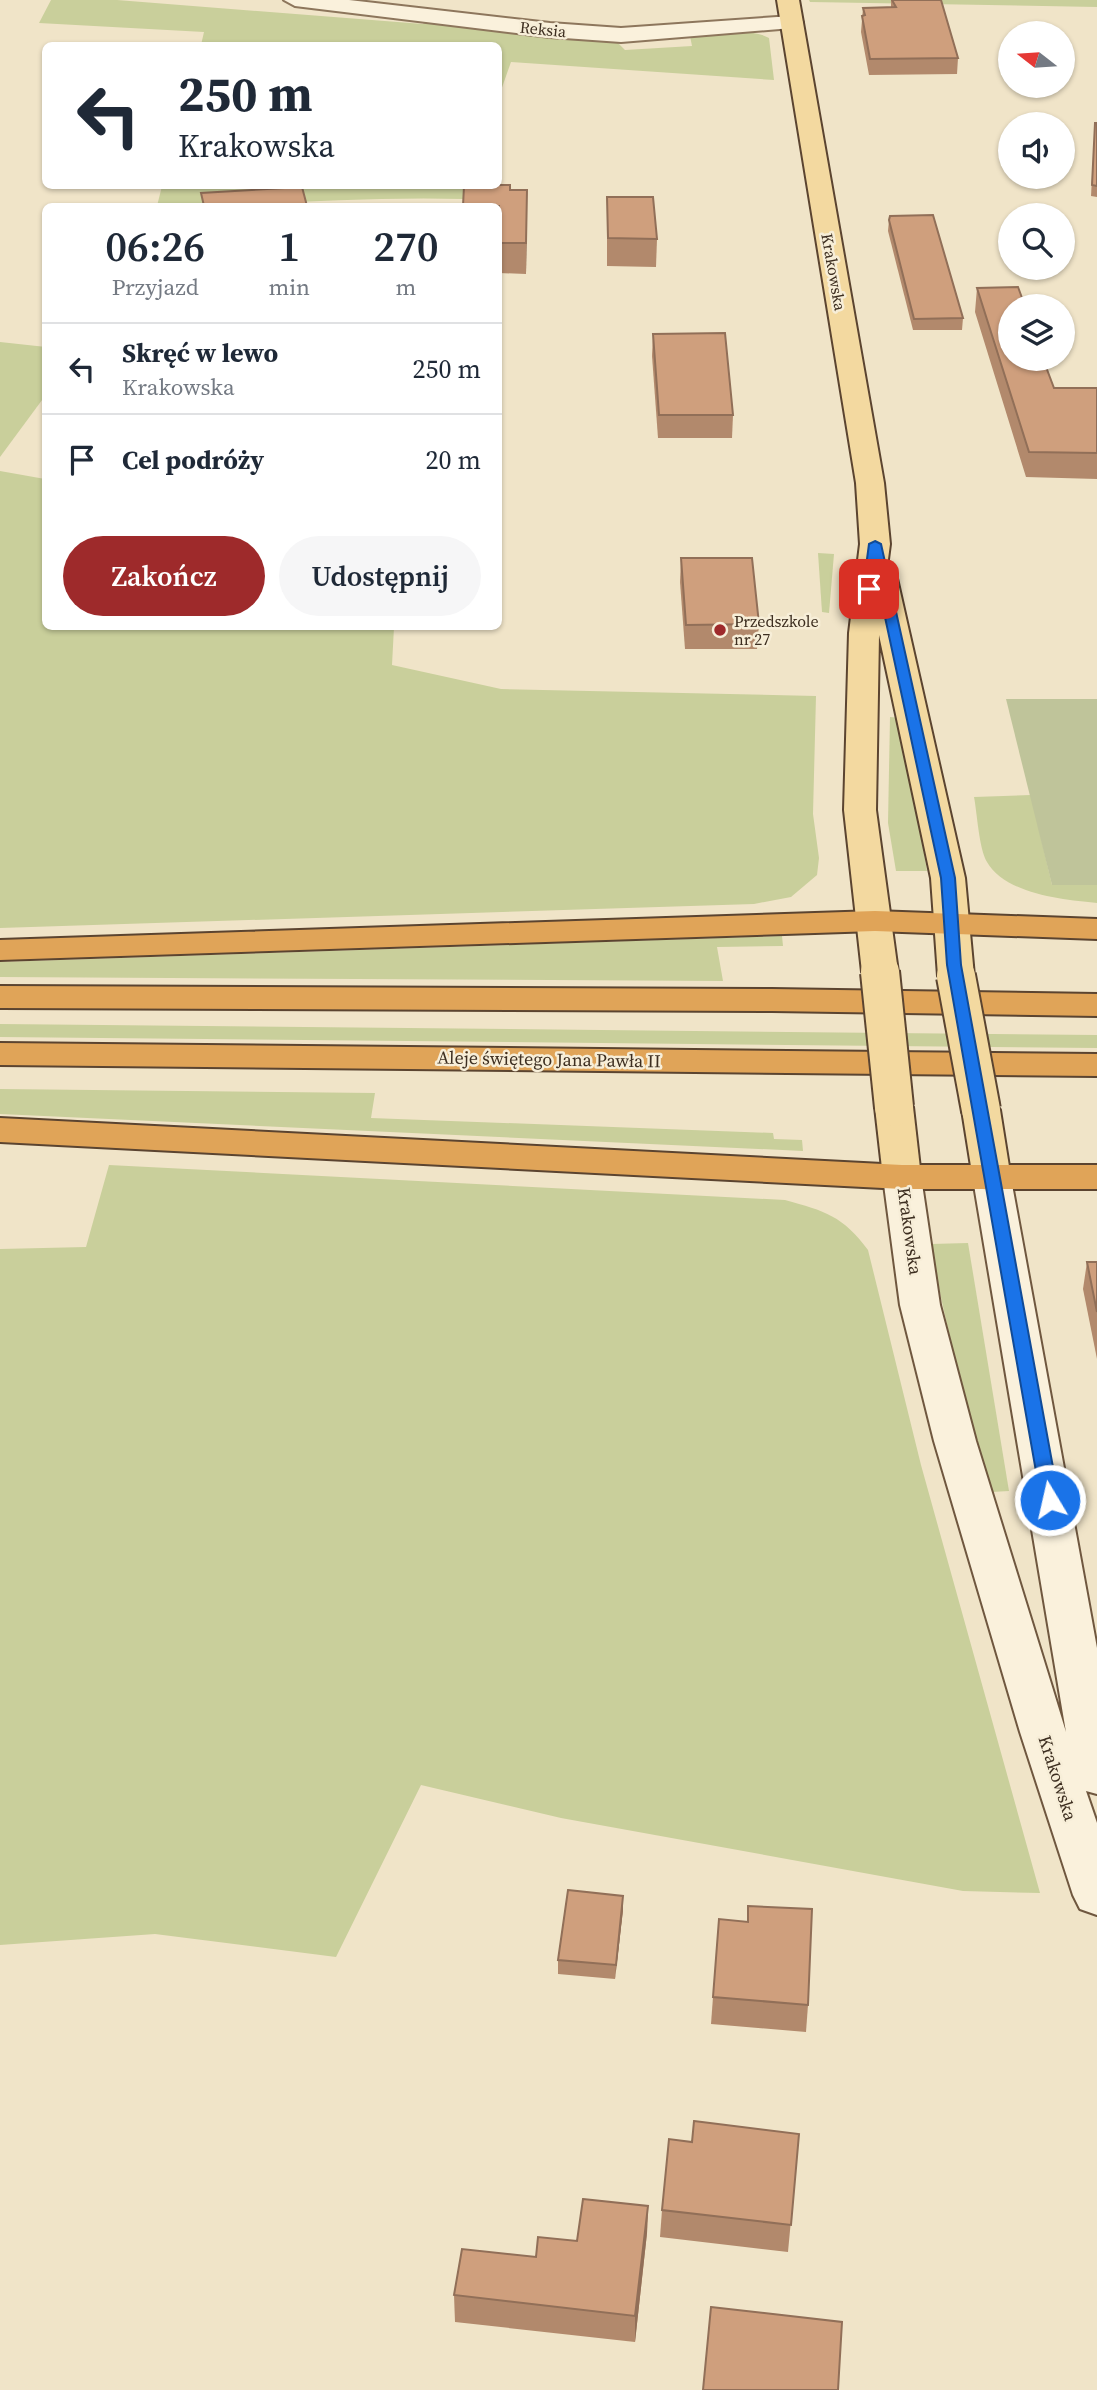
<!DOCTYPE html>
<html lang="pl">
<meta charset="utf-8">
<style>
body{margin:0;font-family:"Source Serif 4",serif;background:#f6f6f7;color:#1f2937;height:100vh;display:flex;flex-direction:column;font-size:26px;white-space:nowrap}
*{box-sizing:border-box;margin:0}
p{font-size:23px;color:#747a83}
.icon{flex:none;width:38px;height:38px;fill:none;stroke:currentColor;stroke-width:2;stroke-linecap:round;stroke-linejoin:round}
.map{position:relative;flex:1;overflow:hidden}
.sheet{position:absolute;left:42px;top:203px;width:460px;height:427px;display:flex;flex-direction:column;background:#fff;border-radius:10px;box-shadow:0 2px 5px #0004}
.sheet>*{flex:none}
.hud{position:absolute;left:42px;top:42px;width:460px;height:147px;border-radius:10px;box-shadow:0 2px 5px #0004;background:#fff;color:#1f2937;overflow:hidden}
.needle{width:46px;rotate:287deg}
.buttons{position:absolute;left:998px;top:21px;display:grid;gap:14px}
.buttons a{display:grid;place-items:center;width:77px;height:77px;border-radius:50%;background:#fff;box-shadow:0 2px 5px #0004;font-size:35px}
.pin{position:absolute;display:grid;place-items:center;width:60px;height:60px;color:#fff;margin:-30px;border-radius:14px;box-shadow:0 4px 10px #0006}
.me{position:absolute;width:77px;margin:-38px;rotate:351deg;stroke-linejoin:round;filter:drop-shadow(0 0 5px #0008)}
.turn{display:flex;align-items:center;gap:24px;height:147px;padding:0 21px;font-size:32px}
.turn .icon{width:91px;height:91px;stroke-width:2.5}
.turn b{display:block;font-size:49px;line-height:60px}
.eta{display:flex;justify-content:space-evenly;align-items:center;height:119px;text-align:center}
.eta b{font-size:42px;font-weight:600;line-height:49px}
.primary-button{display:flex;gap:14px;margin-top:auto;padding:14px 21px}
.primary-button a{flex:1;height:80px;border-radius:42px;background:#9e2a2b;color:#fff;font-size:28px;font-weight:600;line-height:80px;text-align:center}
.primary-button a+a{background:#f6f6f7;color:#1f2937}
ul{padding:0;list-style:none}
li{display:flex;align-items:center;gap:21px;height:91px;padding:0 21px;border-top:2px solid #e0e1e3}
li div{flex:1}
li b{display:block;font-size:26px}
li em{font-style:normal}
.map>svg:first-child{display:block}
.green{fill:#c9cf9b}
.cemetery{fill:#bfc49a}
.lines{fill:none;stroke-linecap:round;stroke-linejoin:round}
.minor-casing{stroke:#8d765c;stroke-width:4}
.secondary-casing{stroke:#6f573f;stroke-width:4}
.primary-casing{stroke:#5b4430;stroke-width:4}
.motorway-casing{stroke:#5b4430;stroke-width:4}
.minor{fill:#faf1dc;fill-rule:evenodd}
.secondary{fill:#faf1dc;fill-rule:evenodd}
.primary{fill:#f3d9a0;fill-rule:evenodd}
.motorway{fill:#e0a458;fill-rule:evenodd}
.primary-bridge-casing{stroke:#5b4430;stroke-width:42;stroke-linecap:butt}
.primary-bridge{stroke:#f3d9a0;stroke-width:38}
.wall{fill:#b2896c}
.shaded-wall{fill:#916f58}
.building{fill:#cf9f7d;stroke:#916f58;stroke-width:2}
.route{fill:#1a73e8;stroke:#114b97;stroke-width:2}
.poi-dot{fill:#9e2a2b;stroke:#f7eed8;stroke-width:2.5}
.labels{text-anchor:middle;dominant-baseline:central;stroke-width:5;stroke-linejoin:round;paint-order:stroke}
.far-street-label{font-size:16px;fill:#3d2e20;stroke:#f7eed8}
.far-poi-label{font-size:16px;fill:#3d2e20;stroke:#f7eed8;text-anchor:start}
.street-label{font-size:18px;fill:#3d2e20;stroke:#f7eed8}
</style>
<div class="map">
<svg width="1097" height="2390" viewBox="0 0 1097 2390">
<rect width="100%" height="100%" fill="#f0e4c8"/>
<g class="green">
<path d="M 51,0 L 117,0 L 423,24 L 428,19 L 615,40 L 625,50 L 692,46 L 690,36 C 712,34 751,27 769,38 L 774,80 L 511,62 L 499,96 L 499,46 L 201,45 L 204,32 L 39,23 Z"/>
<path d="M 809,0 L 1097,0 L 1097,7 L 810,2 Z"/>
<path d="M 162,186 L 469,186 L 464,199 C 361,196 259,206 157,206 Z"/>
<path d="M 0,342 L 46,347 L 45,396 L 0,457 Z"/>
<path d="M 0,471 L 45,479 L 46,626 L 394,627 L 392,665 L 501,689 L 816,696 L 813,814 L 819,858 L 817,875 L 791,897 L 754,904 L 0,928 Z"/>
<path d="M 818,553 L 834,554 L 829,613 L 822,612 Z"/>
<path d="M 890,717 L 901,718 L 927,871 L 896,871 L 888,823 Z"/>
<path d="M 1031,795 L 1052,885 L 1097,885 L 1097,903 C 1064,900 1005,894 987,862 C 979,849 977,812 974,797 Z"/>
<path d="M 782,936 L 783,946 L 717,947 L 723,981 L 0,977 L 0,962 Z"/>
<path d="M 0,1024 L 1097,1035 L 1097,1048 L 0,1037 Z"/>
<path d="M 0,1089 L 375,1093 L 371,1118 L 773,1133 L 774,1139 L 802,1140 L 803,1151 L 0,1114 Z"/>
<path d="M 109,1165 L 785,1200 C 825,1211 843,1216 868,1250 L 921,1465 L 1040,1893 L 963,1891 L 561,1818 L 421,1785 L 336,1957 L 155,1934 L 0,1945 L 0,1249 L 86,1247 Z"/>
<path d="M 968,1243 L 1009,1491 L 992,1492 C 968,1410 945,1329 931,1244 Z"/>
</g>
<path class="cemetery" d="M 1006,699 L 1097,699 L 1097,885 L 1052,885 Z"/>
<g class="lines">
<g class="minor-casing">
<path id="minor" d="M 284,0 L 349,0 L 550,23 L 621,28 L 792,16 L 803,22 L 792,28 L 621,42 L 550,37 L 295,6 Z"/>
</g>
<g class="secondary-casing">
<path id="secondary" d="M 902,1165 L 916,1168 L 921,1177 L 940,1305 L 976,1441 L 1066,1732 L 973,1179 L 978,1170 L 992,1167 L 1006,1170 L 1011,1179 L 1097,1648 L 1097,1794 L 1086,1791 L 1097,1823 L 1097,1915 L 1080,1909 L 1073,1895 L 1020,1732 L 934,1441 L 900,1305 L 883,1177 L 888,1168 Z"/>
</g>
<g class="primary-casing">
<g id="primary">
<path d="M 777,0 L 799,0 L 884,483 L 890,544 L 887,567 L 896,574 L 965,878 L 974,976 L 968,983 L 956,987 L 944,983 L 938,976 L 931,878 L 879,635 L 876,810 L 898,972 L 892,979 L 880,983 L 868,979 L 862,972 L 844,810 L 849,633 L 860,544 L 856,483 Z"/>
<path d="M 894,1095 L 907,1099 L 913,1107 L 921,1177 L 916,1186 L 902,1189 L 888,1186 L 883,1177 L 875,1107 L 881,1099 Z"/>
<path d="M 981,1098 L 994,1102 L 1000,1110 L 1011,1179 L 1006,1188 L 992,1191 L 978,1188 L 973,1179 L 962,1110 L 968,1102 Z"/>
</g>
</g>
<g class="motorway-casing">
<g id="motorway">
<path d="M 875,911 L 1097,919 L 1097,939 L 875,931 L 0,960 L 0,940 Z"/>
<path d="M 0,986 L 772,989 L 1097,994 L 1097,1016 L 772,1011 L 0,1008 Z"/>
<path d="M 0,1043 L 1097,1054 L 1097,1076 L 0,1065 Z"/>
<path d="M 0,1118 L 902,1165 L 1097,1165 L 1097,1189 L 902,1189 L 0,1142 Z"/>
</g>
</g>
<use href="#minor" class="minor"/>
<use href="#secondary" class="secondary"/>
<use href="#primary" class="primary"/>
<use href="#motorway" class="motorway"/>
<g class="primary-bridge-casing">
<g id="primary-bridge">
<path d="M 880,972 L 894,1107"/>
<path d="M 956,976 L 981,1110"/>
</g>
</g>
<use href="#primary-bridge" class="primary-bridge"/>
</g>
<g class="wall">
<path d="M 891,0 L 941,0 L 958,58 L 957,74 L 869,75 L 861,32 L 863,8 L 891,7 Z"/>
<path d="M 1095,123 L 1097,123 L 1097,197 L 1091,196 Z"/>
<path d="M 510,190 L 527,220 L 526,274 L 499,273 L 499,206 Z"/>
<path d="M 607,197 L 657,239 L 656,267 L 607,266 Z"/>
<path d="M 889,220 L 963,318 L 962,330 L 913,330 L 888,231 Z"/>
<path d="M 977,288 L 1054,388 L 1097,388 L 1097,479 L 1026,477 L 975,312 Z"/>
<path d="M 653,334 L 733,415 L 732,438 L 658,438 L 652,356 Z"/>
<path d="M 681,558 L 759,624 L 757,649 L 685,649 L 680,582 Z"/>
<path d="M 1087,1262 L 1097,1262 L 1097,1359 L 1083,1289 Z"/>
<path d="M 623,1910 L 615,1979 L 558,1974 L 558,1960 Z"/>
<path d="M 713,1997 L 808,2005 L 806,2032 L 711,2024 Z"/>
<path d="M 799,2134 L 788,2252 L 660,2237 L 662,2210 L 692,2142 Z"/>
<path d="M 648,2206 L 647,2233 L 635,2342 L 455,2322 L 454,2295 L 536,2257 L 577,2241 Z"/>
</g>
<g class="shaded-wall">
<path d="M 527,190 L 527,220 L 526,274 L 526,243 Z"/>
<path d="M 623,1896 L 623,1910 L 615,1979 L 616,1965 Z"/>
<path d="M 648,2206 L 647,2233 L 635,2342 L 635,2316 Z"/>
</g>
<g class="building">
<path d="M 892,0 L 941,0 L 958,58 L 870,59 L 862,16 L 865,15 L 863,8 L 896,7 Z"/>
<path d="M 1095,123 L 1097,123 L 1097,186 L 1092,185 Z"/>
<path d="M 499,185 L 510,185 L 510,190 L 527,190 L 526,243 L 499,243 L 499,206 L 463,206 L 464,186 Z"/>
<path d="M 302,187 L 307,206 L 204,206 L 201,193 Z"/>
<path d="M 607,197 L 653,197 L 657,239 L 608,238 Z"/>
<path d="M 933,215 L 963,318 L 914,319 L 889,220 L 890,216 Z"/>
<path d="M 1018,287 L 1025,306 L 1010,306 L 1010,359 L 1043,359 L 1054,388 L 1097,388 L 1097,453 L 1029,452 L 977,288 Z"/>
<path d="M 725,333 L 733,415 L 659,415 L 653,334 Z"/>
<path d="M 681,558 L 752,558 L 759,624 L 686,625 Z"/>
<path d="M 1087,1262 L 1097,1262 L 1097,1312 Z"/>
<path d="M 568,1890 L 623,1896 L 616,1965 L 558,1960 Z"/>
<path d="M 748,1906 L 812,1909 L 808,2005 L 713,1997 L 719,1919 L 748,1922 Z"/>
<path d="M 694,2121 L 799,2134 L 791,2225 L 662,2210 L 669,2139 L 692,2142 Z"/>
<path d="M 583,2199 L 648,2206 L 635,2316 L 454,2295 L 462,2249 L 536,2257 L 538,2237 L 577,2241 Z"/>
<path d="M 711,2307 L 842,2322 L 838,2390 L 703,2390 Z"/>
</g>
<path class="route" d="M 875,541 L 881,544 L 955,878 L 961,965 L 1059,1500 L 1050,1506 L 1041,1500 L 947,965 L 941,878 L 877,580 L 874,591 L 863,589 L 869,544 Z"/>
<circle class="poi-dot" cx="720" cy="630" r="7"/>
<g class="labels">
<g class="far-street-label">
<text transform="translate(543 29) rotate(6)">Reksia</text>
<text transform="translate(834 272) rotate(80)">Krakowska</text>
</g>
<g class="far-poi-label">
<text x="734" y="621">Przedszkole<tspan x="734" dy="18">nr 27</tspan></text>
</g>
<g class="street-label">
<text transform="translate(549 1059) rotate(1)">Aleje świętego Jana Pawła II</text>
<text transform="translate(910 1231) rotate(82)">Krakowska</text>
<text transform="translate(1058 1778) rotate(72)">Krakowska</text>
</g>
</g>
</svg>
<div class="buttons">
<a><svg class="needle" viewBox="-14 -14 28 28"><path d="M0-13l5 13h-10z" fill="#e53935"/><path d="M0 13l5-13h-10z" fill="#747a83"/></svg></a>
<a><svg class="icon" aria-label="sound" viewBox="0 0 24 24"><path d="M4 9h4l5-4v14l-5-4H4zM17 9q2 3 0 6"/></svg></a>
<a><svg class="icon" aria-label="search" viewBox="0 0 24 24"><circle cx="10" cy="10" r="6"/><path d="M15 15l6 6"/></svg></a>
<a><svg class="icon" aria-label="layers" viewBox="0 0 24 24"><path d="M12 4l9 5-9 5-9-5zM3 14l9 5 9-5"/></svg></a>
</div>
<div class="pin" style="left:869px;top:589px;background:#d93025"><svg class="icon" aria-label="arrive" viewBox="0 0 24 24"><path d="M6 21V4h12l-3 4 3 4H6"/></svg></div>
<svg class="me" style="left:1050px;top:1500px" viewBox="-20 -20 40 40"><circle r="17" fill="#1a73e8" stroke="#fff" stroke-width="3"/><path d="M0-11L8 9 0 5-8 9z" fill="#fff"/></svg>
<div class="hud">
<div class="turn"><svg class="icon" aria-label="left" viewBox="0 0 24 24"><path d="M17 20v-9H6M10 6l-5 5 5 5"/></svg><div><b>250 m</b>Krakowska</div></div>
</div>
<section class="sheet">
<div class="eta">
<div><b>06:26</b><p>Przyjazd</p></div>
<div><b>1</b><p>min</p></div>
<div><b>270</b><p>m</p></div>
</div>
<ul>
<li><svg class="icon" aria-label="left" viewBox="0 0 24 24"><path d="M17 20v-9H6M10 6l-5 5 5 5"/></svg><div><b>Skręć w lewo</b><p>Krakowska</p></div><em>250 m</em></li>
<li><svg class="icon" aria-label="arrive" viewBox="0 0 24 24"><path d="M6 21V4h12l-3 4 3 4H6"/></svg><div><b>Cel podróży</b></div><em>20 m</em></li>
</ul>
<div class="primary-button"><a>Zakończ</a><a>Udostępnij</a></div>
</section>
</div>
